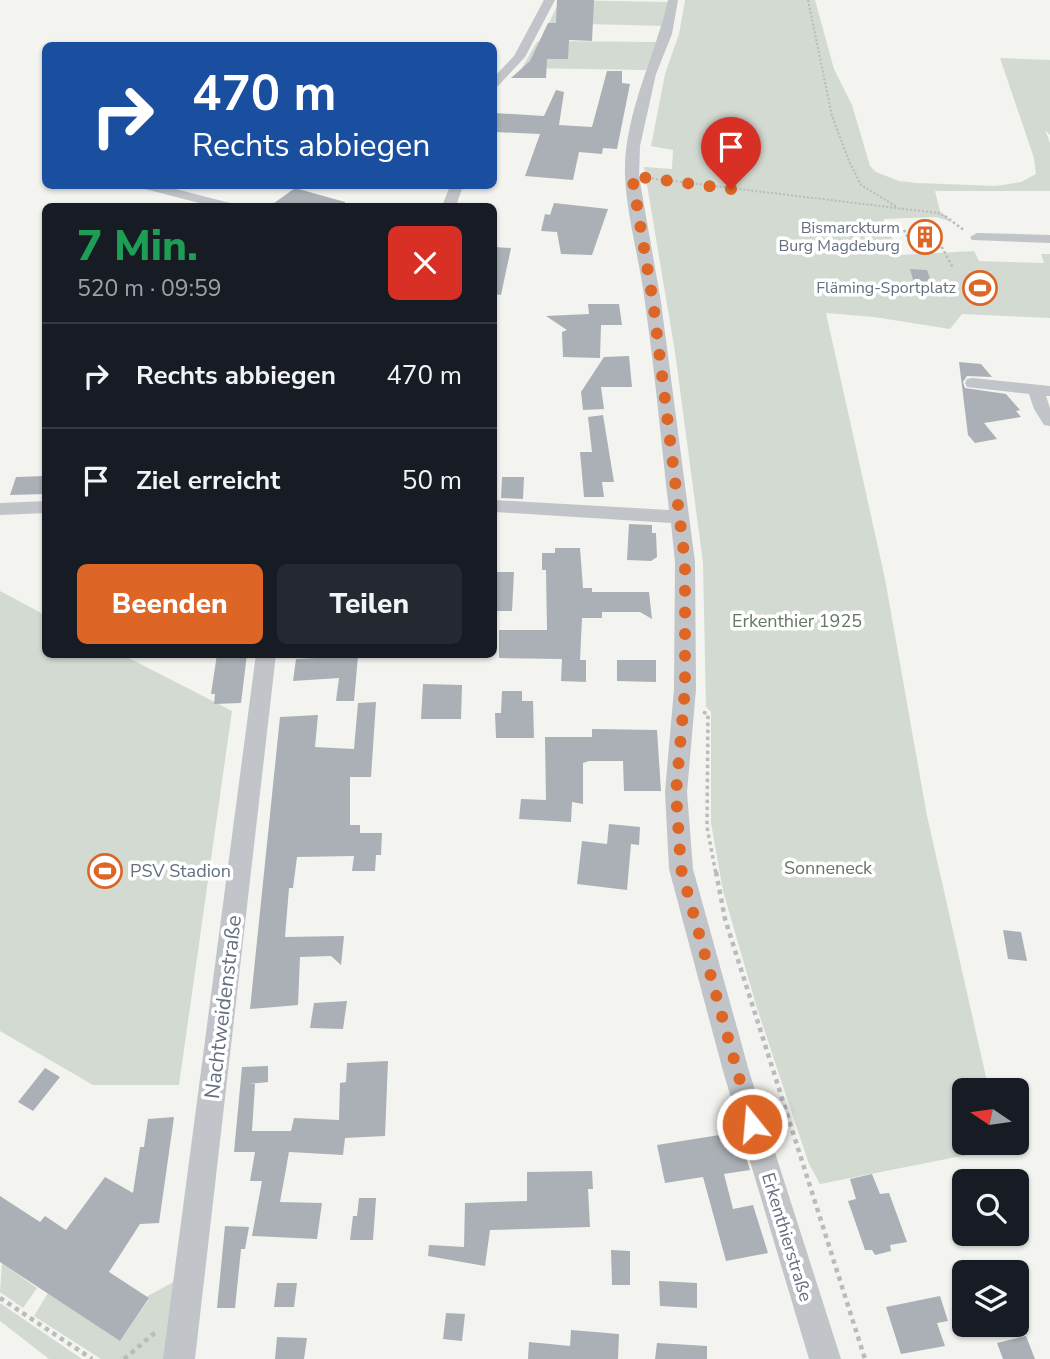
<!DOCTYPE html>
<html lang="de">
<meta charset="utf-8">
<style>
body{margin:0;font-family:"Nunito Sans",sans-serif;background:#242831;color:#f1f3f6;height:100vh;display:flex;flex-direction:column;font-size:26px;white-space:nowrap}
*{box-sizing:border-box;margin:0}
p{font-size:23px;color:#9ea1a6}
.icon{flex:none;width:38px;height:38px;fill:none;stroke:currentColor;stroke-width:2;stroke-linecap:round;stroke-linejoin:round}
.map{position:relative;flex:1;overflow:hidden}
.details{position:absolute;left:42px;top:203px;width:455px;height:455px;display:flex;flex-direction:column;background:#171b24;border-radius:10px;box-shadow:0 2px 5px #0004}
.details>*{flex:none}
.banner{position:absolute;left:42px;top:42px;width:455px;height:147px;border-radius:10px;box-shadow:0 2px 5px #0004;background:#1a4fa0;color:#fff;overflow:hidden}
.needle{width:46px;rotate:283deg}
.fabs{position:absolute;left:952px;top:1078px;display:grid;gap:14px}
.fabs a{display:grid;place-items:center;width:77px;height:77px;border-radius:10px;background:#171b24;box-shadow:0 2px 5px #0004;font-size:35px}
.pin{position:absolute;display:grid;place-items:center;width:60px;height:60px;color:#fff;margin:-72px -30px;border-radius:50% 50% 50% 0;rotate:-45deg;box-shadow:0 0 7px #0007}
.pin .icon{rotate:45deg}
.me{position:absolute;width:77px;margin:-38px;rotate:343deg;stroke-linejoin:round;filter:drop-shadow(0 0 5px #0008)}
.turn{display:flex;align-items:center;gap:24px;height:147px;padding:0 35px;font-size:32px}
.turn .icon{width:91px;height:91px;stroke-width:2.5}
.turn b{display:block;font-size:49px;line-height:60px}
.round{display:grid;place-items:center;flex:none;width:74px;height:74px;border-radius:10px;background:#242831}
.headline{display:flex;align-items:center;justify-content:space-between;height:119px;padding:0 35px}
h1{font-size:42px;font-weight:800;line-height:52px;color:#1e9e55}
.cta{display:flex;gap:14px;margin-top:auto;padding:14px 35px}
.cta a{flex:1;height:80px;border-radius:10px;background:#dd6626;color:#fff;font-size:28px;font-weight:800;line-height:80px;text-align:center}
.cta a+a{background:#242831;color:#f1f3f6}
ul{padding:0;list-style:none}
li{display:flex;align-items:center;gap:21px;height:105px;padding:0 35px;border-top:2px solid #363941}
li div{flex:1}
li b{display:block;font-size:26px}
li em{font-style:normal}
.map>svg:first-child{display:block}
.green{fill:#d3dad1}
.building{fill:#aab0b5}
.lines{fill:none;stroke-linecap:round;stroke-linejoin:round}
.path-far3{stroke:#b9bbbd;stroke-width:2;stroke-dasharray:2 2;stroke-linecap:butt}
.path-far2{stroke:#b9bbbd;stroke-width:2.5;stroke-dasharray:2.5 2.5;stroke-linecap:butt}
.path-far1{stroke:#b9bbbd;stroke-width:3.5;stroke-dasharray:3.5 3.5;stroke-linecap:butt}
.path{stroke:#b9bbbd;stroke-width:4.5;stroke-dasharray:4.5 4.5;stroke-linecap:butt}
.minor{fill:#c1c4c8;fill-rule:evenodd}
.route{stroke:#dd6626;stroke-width:12;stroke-dasharray:0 21.6}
.labels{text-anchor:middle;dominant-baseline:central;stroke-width:7;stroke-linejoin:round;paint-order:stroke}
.far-poi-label{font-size:16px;fill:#637080;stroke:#fff;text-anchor:end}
.park-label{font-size:18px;fill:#647762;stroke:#fff}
.poi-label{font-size:18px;fill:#637080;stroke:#fff;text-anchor:start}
.street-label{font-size:18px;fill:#637080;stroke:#fff}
.near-street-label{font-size:21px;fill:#637080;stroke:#fff}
</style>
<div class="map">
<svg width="1050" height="1359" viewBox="0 0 1050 1359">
<rect width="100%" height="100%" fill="#f3f4ef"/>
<g class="green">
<path d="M 560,0 L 668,2 L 664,26 L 549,23 Z"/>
<path d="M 685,0 L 815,0 L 834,69 L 852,105 L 870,166 L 876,172 L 899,181 L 917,183 L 996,186 L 1021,182 L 1036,174 L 1034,158 L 1000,58 L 1050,60 L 1050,135 L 1045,130 L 1050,143 L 1050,191 L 935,191 L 940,211 L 952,222 L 936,217 L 883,219 L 900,255 L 974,251 L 979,261 L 1044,263 L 1041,254 L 1050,254 L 1050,318 L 962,314 L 950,329 L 874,317 L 826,313 L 885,579 L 927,816 L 989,1090 L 964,1090 L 964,1143 L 1001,1143 L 1002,1148 L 820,1184 L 809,1164 L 757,1008 L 723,891 L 711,823 L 711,712 L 706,707 L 703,563 L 675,352 L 644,167 L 672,169 L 673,150 L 651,146 L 665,74 L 679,34 Z"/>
<path d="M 540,41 L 658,42 L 646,70 L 522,68 L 537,42 Z"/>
<path d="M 0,591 L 45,615 L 46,654 L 123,655 L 232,711 L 179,1085 L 93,1085 L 0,1031 Z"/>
<path d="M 2,1263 L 37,1288 L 23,1308 L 0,1292 Z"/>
<path d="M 177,1280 L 167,1359 L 101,1359 L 34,1316 L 48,1293 L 120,1341 L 149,1299 L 146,1297 Z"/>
<path d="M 0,1303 L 82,1359 L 49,1359 L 0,1321 Z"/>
</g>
<g class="building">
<path d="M 557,0 L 594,0 L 592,41 L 569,40 L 568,59 L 547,59 L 546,78 L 511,78 L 530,61 L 548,23 L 556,23 Z"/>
<path d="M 607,71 L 622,71 L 622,83 L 630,84 L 617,149 L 603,148 L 602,154 L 579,152 L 573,180 L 525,176 L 540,134 L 494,132 L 494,113 L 544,116 L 556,90 L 564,92 L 559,125 L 592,127 Z"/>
<path d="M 295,188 L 345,202 L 344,206 L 270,206 Z"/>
<path d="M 554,203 L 608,209 L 592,255 L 561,254 L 557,232 L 541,231 L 545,214 L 550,215 Z"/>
<path d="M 494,247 L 511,248 L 501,295 L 494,294 Z"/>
<path d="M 910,269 L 927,270 L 934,290 L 916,290 Z"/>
<path d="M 588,304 L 619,304 L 622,325 L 601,325 L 600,358 L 563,357 L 562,332 L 567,330 L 546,316 L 589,314 Z"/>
<path d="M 629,356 L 632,387 L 601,387 L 604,409 L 583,410 L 581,392 L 604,357 Z"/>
<path d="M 959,362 L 981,364 L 992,377 L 967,376 L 963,382 L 965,388 L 1006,394 L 1020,410 L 1016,411 L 1021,417 L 984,423 L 997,439 L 975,443 L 968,435 Z"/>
<path d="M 603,415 L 614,482 L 602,482 L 604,497 L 584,497 L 580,452 L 592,452 L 588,417 Z"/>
<path d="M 46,476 L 46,494 L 10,495 L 16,477 Z"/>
<path d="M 502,477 L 524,477 L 523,499 L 501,498 Z"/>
<path d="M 629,524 L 652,525 L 652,533 L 656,533 L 657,557 L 651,561 L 627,560 Z"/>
<path d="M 555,548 L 580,548 L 583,588 L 592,588 L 592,592 L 649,592 L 652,619 L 640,612 L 602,612 L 602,618 L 582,618 L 580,660 L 586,660 L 586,682 L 561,681 L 562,659 L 499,658 L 499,630 L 547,630 L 546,570 L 542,570 L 542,553 L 555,553 Z"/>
<path d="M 494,572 L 514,572 L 512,611 L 494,611 Z"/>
<path d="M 217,654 L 247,654 L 241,703 L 214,704 L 215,694 L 211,694 Z"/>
<path d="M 358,656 L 354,701 L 336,701 L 339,678 L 293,681 L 296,659 Z"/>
<path d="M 617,660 L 656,660 L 656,682 L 617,681 Z"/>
<path d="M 423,684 L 462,685 L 461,719 L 421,719 Z"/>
<path d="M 502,691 L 522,691 L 522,701 L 533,701 L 534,738 L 496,738 L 495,713 L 501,713 Z"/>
<path d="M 376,702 L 371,777 L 350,777 L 350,825 L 360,825 L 360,833 L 382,833 L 381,855 L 376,855 L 375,871 L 352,871 L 354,856 L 297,857 L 293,888 L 289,888 L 285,937 L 344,936 L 341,965 L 331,956 L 300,957 L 298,1005 L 250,1009 L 280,717 L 318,715 L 315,747 L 354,749 L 358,703 Z"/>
<path d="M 592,729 L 657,730 L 661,791 L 624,791 L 623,761 L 589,761 L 583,763 L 583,804 L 572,802 L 571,822 L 519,819 L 521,799 L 546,800 L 545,737 L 592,737 Z"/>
<path d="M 609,824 L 640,827 L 639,845 L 631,844 L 627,890 L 577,884 L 582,841 L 607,844 Z"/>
<path d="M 1003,930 L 1021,932 L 1027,961 L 1008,959 Z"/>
<path d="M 347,1001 L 343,1029 L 310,1028 L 314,1003 Z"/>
<path d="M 388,1061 L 385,1136 L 345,1138 L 343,1155 L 289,1152 L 280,1202 L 322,1203 L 317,1239 L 252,1236 L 262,1181 L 250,1181 L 255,1152 L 234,1152 L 242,1067 L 268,1066 L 268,1082 L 249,1084 L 255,1084 L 252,1131 L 291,1131 L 294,1118 L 339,1120 L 340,1083 L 346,1082 L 347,1063 Z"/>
<path d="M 45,1068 L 60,1077 L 33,1111 L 18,1102 Z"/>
<path d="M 174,1117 L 159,1223 L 140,1224 L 109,1272 L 149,1298 L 120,1341 L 0,1262 L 0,1196 L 40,1222 L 45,1216 L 66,1230 L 105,1177 L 133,1193 L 140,1147 L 144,1147 L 148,1119 Z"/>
<path d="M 738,1132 L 750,1170 L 724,1174 L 733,1209 L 753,1205 L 768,1253 L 726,1261 L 703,1177 L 665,1183 L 657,1145 Z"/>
<path d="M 592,1171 L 593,1189 L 588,1189 L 590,1227 L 490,1230 L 485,1266 L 428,1256 L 429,1245 L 464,1247 L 465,1203 L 527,1201 L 527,1172 Z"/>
<path d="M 872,1174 L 880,1194 L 889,1193 L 907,1242 L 890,1245 L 891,1251 L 875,1255 L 872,1250 L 865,1250 L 848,1201 L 856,1199 L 850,1179 Z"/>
<path d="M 359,1198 L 376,1198 L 373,1240 L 350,1240 L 353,1216 L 357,1216 Z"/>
<path d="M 225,1226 L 249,1227 L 245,1249 L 241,1249 L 235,1308 L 217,1308 Z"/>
<path d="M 611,1250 L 630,1251 L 630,1285 L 612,1285 Z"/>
<path d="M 659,1281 L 697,1283 L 697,1308 L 660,1306 Z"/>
<path d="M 277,1283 L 297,1283 L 294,1307 L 274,1307 Z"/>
<path d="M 940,1296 L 948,1321 L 937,1323 L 945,1346 L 901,1354 L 886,1307 Z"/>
<path d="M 446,1313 L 465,1314 L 462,1341 L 443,1339 Z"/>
<path d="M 571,1330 L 619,1334 L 618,1359 L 528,1359 L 529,1342 L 570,1346 Z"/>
<path d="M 1026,1336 L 1035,1359 L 1003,1359 L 997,1343 Z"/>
<path d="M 277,1337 L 307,1338 L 304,1359 L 275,1359 Z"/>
<path d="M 657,1343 L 707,1346 L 707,1359 L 655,1359 Z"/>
</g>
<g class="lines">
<g class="path-far3">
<path d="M 808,0 L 832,116 L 849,161 L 861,185 L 897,207"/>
<path d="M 648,178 L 938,213 L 948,218"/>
</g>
<g class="path-far2">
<path d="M 945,216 L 965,231"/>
<path d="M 904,230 L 913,248 L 942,247"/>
<path d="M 937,238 L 953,268"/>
</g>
<path class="path-far1" d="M 703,712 L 708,714 L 707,827 L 716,874"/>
<g class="path">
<path d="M 716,872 L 725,919 L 865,1359"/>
<path d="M 0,1298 L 92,1359"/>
<path d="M 124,1359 L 157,1331"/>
</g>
<g class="minor">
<path d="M 544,0 L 555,0 L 525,57 L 498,86 L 494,86 L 494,77 L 514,56 Z"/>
<path d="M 668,0 L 678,0 L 672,34 L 656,74 L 640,146 L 639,176 L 661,302 L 695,562 L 696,689 L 687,792 L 693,869 L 749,1071 L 841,1359 L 809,1359 L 723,1071 L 669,869 L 665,792 L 674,689 L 675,562 L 671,523 L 494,512 L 494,500 L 669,510 C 661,441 655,372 645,303 C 640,261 627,218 625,176 C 623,115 655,58 668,0 Z"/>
<path d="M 143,186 L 164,186 L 230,203 L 232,206 L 211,206 L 145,189 Z"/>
<path d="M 450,186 L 463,186 L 456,206 L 442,206 Z"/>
<path d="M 977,233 L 1050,235 L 1050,243 L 972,240 L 970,237 Z"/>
<path d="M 973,378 L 1050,386 L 1050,396 L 1046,396 L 1050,408 L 1050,426 L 1044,425 L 1034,409 L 1029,394 L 967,387 L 965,383 L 967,379 Z"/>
<path d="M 46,501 L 46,513 L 0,515 L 0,503 Z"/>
<path d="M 256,654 L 276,654 L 195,1359 L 163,1359 Z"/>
</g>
</g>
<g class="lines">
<path class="route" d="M 731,189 L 632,176 L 653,302 L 685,562 L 685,689 L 676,793 L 681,869 L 752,1124"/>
</g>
<defs>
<g id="building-ring" transform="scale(1.75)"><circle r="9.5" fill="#fff" stroke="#dd6626" stroke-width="1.5"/><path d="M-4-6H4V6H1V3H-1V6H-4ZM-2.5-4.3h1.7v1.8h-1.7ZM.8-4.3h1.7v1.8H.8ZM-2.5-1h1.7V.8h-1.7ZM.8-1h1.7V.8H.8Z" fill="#dd6626"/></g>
<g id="stadium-ring" transform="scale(1.75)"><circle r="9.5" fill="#fff" stroke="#dd6626" stroke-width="1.5"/><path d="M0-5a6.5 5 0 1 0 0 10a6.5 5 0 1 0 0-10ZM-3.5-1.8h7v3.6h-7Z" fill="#dd6626"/></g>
</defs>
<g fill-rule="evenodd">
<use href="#building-ring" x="925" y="237"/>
<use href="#stadium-ring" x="980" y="288"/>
<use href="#stadium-ring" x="105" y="871"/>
</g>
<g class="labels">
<g class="far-poi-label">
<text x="900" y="228">Bismarckturm<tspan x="900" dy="18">Burg Magdeburg</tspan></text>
<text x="956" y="288">Fläming-Sportplatz</text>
</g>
<g class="park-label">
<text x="797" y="621">Erkenthier 1925</text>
<text x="828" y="868">Sonneneck</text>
</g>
<g class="poi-label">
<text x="130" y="871">PSV Stadion</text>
</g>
<g class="street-label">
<text transform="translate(787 1237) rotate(73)">Erkenthierstraße</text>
</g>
<g class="near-street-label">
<text transform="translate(223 1007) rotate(-83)">Nachtweidenstraße</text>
</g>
</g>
</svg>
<div class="fabs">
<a><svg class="needle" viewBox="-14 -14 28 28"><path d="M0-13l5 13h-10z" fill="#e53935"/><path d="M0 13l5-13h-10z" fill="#9ea1a6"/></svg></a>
<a><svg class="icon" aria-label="search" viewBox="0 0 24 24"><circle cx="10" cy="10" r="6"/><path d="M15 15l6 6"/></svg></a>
<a><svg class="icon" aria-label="layers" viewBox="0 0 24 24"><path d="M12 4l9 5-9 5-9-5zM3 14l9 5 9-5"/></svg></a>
</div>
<div class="pin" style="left:731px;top:189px;background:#d93025"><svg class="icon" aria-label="arrive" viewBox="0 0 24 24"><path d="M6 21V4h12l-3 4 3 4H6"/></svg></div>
<svg class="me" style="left:752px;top:1124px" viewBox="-20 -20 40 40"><circle r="17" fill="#dd6626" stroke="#fff" stroke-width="3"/><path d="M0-11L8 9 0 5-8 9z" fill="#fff"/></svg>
<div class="banner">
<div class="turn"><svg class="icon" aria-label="right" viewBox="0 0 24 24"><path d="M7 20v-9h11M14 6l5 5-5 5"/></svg><div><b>470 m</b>Rechts abbiegen</div></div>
</div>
<section class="details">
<div class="headline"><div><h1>7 Min.</h1><p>520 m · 09:59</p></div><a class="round" style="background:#d93025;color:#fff"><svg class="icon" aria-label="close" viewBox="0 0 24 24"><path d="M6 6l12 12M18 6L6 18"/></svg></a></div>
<ul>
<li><svg class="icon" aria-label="right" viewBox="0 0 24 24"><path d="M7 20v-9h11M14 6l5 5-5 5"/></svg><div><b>Rechts abbiegen</b></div><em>470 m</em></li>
<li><svg class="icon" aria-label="arrive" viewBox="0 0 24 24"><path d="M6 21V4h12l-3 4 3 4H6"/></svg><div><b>Ziel erreicht</b></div><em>50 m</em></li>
</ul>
<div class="cta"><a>Beenden</a><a>Teilen</a></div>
</section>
</div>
